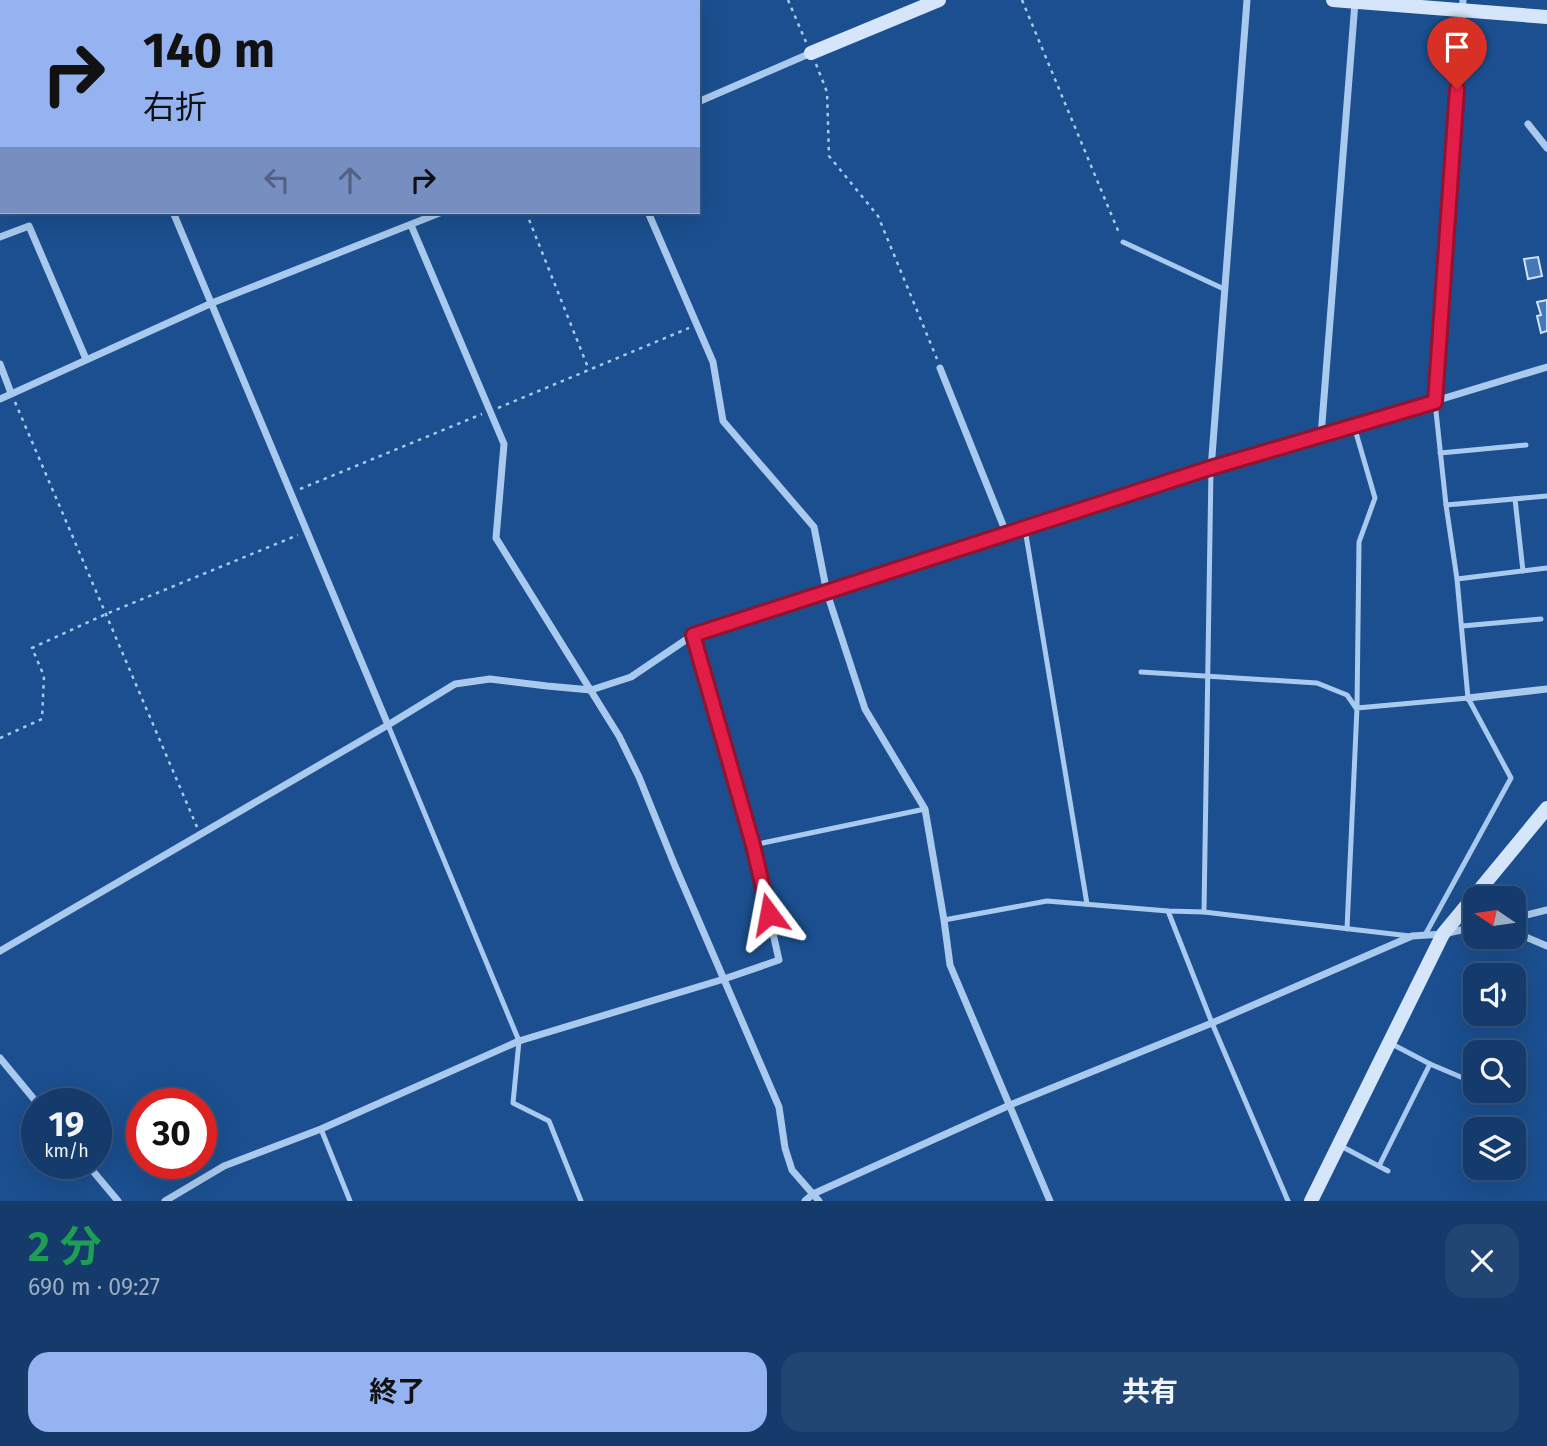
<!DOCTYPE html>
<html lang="ja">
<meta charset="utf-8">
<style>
body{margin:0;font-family:"Fira Sans","Noto Sans JP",sans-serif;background:#214673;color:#f1f3f6;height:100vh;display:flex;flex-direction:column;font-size:26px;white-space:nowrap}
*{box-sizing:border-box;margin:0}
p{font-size:23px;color:#9dadc1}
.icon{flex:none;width:38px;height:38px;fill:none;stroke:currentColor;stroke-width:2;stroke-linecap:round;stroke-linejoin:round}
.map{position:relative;height:1201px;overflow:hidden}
.side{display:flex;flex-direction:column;background:#143b6b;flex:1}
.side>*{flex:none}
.top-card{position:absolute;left:0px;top:0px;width:700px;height:214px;box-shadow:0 7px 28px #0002,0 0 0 2px #33557e;background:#95b2f1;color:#111;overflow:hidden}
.needle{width:46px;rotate:283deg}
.controls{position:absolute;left:1463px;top:886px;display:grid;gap:14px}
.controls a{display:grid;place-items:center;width:63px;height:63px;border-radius:14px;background:#143b6b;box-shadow:0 7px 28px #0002,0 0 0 2px #33557e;font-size:35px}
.speed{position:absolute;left:21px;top:1088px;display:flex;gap:14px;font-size:35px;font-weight:700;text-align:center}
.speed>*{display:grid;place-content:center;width:91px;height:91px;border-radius:50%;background:#143b6b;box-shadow:0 7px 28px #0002,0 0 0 2px #33557e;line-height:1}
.speed small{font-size:18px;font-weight:400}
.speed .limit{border:10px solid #d22;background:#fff;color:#111}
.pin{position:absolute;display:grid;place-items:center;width:60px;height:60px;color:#fff;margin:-72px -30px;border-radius:50% 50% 50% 0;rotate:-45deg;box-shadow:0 0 7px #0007}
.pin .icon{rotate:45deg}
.me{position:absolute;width:77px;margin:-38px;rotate:347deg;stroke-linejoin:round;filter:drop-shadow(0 0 5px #0008)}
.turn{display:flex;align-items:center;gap:24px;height:147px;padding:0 28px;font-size:32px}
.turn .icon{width:91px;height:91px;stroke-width:2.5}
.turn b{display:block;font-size:49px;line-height:60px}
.lanes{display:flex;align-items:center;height:66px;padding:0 28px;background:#0003;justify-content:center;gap:35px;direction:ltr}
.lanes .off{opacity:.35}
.round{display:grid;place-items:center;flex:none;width:74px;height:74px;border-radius:21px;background:#214673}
.overview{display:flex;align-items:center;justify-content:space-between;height:119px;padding:0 28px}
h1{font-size:42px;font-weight:700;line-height:52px;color:#1e9e55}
.primary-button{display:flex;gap:14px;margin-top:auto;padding:14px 28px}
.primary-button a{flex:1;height:80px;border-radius:21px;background:#95b2f1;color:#111;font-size:28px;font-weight:700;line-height:80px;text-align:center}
.primary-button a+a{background:#214673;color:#f1f3f6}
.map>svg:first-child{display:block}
.building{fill:#4478b7;stroke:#cfe3fa;stroke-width:2}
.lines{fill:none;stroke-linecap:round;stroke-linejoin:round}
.path{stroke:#a9c9ee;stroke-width:2.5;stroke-dasharray:3.5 5;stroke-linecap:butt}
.lane{stroke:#a9c9ee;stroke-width:5}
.street{stroke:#a9c9ee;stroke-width:7}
.secondary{stroke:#d6e6fa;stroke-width:14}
.route-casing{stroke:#92132f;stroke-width:18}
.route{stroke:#e11d48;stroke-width:12}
</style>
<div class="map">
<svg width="1547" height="1201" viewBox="0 0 1547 1201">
<rect width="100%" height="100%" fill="#1b4f8f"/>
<g class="building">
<path d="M 1538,257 L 1542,276 L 1528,279 L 1524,259 Z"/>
<path d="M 1547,300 L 1547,331 L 1541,333 L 1537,316 L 1541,315 L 1537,302 Z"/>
</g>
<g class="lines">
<g class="path">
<path d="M 317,0 L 318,2"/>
<path d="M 664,0 L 664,2"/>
<path d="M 788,0 L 806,42"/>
<path d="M 1022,0 L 1119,233"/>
<path d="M 816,64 L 827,92 L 829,156 L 878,216 L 937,359"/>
<path d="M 526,212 L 589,370"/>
<path d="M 15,402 L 197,827"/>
<path d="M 498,408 L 689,328"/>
<path d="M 300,489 L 482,414"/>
<path d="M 0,738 L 42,719 L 44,676 L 32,648 L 106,614 L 298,535"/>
</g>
<g class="lane">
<path d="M 1123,242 L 1224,289"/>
<path d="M 1354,426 L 1375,498 L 1359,542 L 1357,708"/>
<path d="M 1440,453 L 1526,445"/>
<path d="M 1515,499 L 1523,571"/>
<path d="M 1446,505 L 1547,496"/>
<path d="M 1025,529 L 1087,904"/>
<path d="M 1457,579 L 1547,568"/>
<path d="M 1462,626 L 1541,619"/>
<path d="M 1141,672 L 1317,683 L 1347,695 L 1356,708"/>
<path d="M 388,725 L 519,1041 L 513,1103 L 549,1121 L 581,1201"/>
<path d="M 753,845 L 925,809"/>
<path d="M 1168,911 L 1212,1023 L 1288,1201"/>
<path d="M 1204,912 L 1211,469"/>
<path d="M 944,920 L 1047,901 L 1168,911 L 1204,912 L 1410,936"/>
<path d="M 1347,929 L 1357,708 L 1468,698"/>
<path d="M 1425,935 L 1511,778 L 1468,698 L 1457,579 L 1446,505 L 1435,402"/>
<path d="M 1390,1043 L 1430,1064 L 1475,1083"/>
<path d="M 1494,1090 L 1502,1094"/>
<path d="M 321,1129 L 350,1201"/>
<path d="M 1339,1145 L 1388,1171"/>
<path d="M 1379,1166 L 1430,1064"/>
</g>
<g class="street">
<path d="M 85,0 L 86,2"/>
<path d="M 698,102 L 811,53"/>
<path d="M 1528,124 L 1547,148"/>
<path d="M 173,212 L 388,725"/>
<path d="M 648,212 L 713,362 L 723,421 L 814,527 L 827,593 L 865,709 L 925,809 L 944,920 L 950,965 L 1050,1201"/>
<path d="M 411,225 L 504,444 L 496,538 L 619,736 L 639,777 L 675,866 L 779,1107 L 785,1148 L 792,1170 L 819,1201"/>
<path d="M 0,237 L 29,226 L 86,359"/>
<path d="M 0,364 L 11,393"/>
<path d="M 940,368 L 1007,535"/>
<path d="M 0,399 L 212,303 L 442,212"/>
<path d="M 1435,402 L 1463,0"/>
<path d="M 1321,436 L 1355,2"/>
<path d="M 1211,469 L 1247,0"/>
<path d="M 1468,698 L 1547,689"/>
<path d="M 1514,918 L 1547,910"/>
<path d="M 1514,932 L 1547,946"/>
<path d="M 0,951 L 388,725 L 455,684 L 490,679 L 547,686 L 591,690 L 631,677 L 693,635 L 1211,469 L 1547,367"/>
<path d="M 0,1058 L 38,1104"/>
<path d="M 87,1164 L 118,1201"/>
<path d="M 165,1201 L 224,1166 L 321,1129 L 519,1041 L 724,979 L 779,960 L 753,845 L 693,635"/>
<path d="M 805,1201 L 813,1194 L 1010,1105 L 1212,1023 L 1412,936 L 1443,934 L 1475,927"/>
</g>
<g class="secondary">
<path d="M 1333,0 L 1547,17"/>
<path d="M 811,53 L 939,0"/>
<path d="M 1311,1201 L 1443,934 L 1547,808"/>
</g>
</g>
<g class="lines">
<g class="route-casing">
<path id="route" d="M 769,914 L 753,845 L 693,635 L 1210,468 L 1435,402 L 1457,89"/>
</g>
<use href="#route" class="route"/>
</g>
</svg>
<div class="controls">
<a><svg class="needle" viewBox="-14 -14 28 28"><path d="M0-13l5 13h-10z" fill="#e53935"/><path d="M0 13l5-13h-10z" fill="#9dadc1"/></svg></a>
<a><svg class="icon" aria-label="sound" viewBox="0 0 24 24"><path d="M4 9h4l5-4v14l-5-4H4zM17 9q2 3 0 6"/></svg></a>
<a><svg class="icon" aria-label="search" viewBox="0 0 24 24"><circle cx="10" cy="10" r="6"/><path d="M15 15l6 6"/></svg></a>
<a><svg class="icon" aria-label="layers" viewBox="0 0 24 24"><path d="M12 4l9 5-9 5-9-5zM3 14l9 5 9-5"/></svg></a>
</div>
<div class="speed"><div>19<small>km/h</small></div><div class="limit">30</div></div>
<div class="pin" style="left:1457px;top:89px;background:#d93025"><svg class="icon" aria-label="arrive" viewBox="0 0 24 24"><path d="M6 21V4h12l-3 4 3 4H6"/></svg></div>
<svg class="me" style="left:769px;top:914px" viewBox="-20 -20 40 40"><path d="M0-17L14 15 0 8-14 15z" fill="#e11d48" stroke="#fff" stroke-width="4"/></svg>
<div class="top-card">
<div class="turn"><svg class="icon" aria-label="right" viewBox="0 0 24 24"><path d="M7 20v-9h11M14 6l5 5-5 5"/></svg><div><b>140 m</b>右折</div></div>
<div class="lanes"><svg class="icon off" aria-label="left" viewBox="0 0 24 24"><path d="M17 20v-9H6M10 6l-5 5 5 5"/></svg><svg class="icon off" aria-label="ahead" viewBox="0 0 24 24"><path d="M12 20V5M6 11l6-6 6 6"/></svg><svg class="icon" aria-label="right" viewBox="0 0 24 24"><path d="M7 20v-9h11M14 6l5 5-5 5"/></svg></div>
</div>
</div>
<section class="side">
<div class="overview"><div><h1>2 分</h1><p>690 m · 09:27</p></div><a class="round"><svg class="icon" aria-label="close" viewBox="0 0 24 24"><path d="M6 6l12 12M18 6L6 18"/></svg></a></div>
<div class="primary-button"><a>終了</a><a>共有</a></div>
</section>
